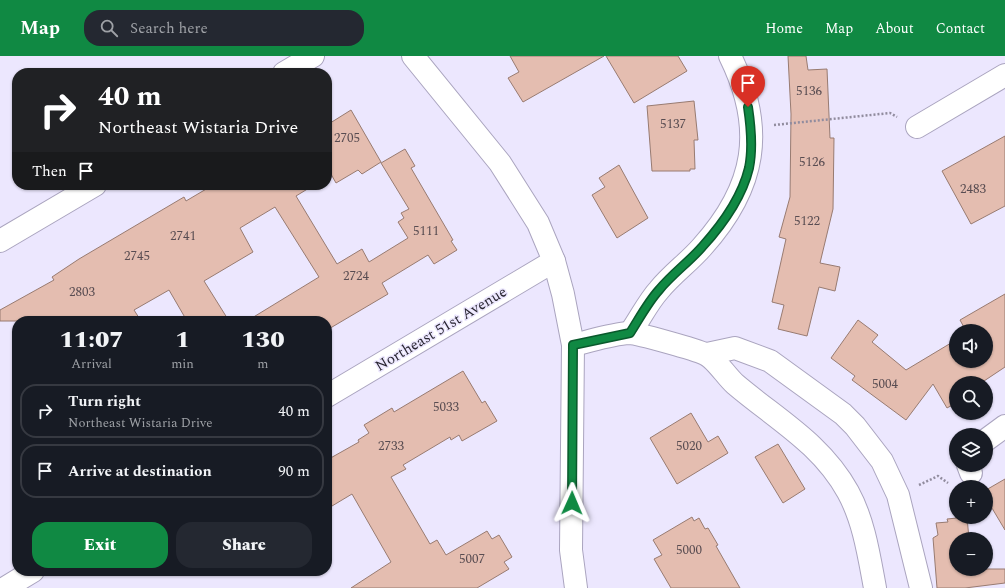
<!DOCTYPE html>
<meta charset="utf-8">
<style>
body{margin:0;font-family:Spectral,serif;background:#242831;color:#f1f3f6;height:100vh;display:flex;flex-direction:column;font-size:15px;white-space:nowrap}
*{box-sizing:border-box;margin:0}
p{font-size:13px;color:#9ea1a6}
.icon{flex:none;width:22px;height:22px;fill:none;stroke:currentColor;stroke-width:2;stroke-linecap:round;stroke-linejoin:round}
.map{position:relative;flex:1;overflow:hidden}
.drawer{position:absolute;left:12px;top:260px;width:320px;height:260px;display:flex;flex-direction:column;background:#171b24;border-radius:16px;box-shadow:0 1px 3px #0004}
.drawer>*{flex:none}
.banner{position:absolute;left:12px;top:12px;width:320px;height:122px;border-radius:16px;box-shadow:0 1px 3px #0004;background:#202124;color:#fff;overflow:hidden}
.controls{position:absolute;left:949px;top:268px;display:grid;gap:8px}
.controls a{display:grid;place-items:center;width:44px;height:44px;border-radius:50%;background:#171b24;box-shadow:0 1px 3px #0004;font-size:20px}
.pin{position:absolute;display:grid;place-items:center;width:34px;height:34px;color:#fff;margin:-41px -17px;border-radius:50% 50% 50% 0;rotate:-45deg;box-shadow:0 0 4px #0007}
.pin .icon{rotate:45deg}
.me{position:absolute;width:44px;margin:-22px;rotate:1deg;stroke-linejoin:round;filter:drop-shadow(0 0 3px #0008)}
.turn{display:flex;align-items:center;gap:14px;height:84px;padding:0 20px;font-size:18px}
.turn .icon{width:52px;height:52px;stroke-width:2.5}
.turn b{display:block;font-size:28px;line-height:34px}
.then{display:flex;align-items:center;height:38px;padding:0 20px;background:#0003;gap:8px;font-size:15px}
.eta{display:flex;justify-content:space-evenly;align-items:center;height:68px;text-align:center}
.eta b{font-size:24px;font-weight:800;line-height:28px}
.button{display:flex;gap:8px;margin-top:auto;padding:8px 20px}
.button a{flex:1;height:46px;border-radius:16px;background:#108943;color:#fff;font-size:16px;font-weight:800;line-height:46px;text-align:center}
.button a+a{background:#242831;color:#f1f3f6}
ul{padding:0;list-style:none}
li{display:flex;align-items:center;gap:12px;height:54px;margin:0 8px 6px;padding:0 12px;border:2px solid #363941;border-radius:16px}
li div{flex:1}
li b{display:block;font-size:15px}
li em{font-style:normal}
header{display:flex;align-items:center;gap:24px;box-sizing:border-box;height:56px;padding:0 20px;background:#108943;color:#fff}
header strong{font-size:19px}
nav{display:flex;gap:22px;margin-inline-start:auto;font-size:14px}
.search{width:280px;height:36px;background:#242831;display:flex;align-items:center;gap:10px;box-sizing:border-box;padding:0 14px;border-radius:16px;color:#9ea1a6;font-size:15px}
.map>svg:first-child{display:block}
.building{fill:#e4bdb0;stroke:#987b71}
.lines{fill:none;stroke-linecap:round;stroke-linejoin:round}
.street-casing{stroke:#aaa4bf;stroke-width:24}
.path{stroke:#918c9e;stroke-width:2.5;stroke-dasharray:2 2;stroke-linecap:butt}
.street{stroke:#fff;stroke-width:22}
.route-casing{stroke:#0a592c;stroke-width:10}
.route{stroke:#108943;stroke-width:7}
.labels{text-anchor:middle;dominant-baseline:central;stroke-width:3;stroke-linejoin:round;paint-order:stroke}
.number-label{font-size:13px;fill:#584c51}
.street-label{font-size:15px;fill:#292631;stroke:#ece7fe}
</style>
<header>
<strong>Map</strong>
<div class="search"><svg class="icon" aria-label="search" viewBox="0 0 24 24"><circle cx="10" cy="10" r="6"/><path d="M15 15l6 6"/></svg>Search here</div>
<nav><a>Home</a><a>Map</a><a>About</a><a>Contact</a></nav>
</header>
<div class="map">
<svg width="1005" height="532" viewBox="0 0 1005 532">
<rect width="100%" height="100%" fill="#ece7fe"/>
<g class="building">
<path d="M 510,0 L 604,0 L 523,46 L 508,22 L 519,16 Z"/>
<path d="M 606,0 L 678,0 L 687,15 L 634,47 Z"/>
<path d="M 788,0 L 806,0 L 808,14 L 827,13 L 830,82 L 834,82 L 833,153 L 820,207 L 840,211 L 835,235 L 819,231 L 807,280 L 778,273 L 784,249 L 772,246 L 786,183 L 779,181 L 790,141 L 791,58 Z"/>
<path d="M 694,45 L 698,84 L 694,84 L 695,113 L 690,113 L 690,115 L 652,115 L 647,50 Z"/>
<path d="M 351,54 L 381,106 L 362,118 L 358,114 L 336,127 L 327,111 L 327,69 Z"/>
<path d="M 1005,80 L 1005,150 L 971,168 L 942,115 Z"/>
<path d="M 405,93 L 415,110 L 411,112 L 453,184 L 451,185 L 457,194 L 434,208 L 428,199 L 382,227 L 388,238 L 327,274 L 327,265 L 247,265 L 319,221 L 275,151 L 240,172 L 253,196 L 204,225 L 229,265 L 187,265 L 169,234 L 134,254 L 141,265 L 0,265 L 0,254 L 54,224 L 52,221 L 79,203 L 184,141 L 186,145 L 213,129 L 314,129 L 296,140 L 337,208 L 362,193 L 369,206 L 408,182 L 398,166 L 404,162 L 401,157 L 409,153 L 381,107 Z"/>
<path d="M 619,109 L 648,162 L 617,182 L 592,139 L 605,131 L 599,122 Z"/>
<path d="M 1005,238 L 1005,311 L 981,327 L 956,327 L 956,347 L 947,352 L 933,328 L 906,364 L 852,324 L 855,320 L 831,302 L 858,264 L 878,279 L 872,286 L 906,314 L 956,284 L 956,305 L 986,305 L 986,275 L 966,275 L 960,264 Z"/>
<path d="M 463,315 L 482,347 L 485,345 L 497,365 L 462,385 L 459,379 L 451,384 L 450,381 L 403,409 L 406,413 L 391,421 L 430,488 L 437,484 L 446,499 L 487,475 L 492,483 L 499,479 L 512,501 L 504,506 L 509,513 L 477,532 L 351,532 L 391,506 L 352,438 L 327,453 L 327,404 L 359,386 L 358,384 L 369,377 L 364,369 L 392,352 L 394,356 Z"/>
<path d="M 691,357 L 708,386 L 718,380 L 728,397 L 677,428 L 650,382 Z"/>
<path d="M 778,388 L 805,433 L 783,447 L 755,401 Z"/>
<path d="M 1005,423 L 1005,474 L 986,442 L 986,434 Z"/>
<path d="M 692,461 L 694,465 L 699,462 L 705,473 L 708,472 L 718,489 L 716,490 L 740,532 L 671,532 L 654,503 L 662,499 L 653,484 Z"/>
<path d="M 967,461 L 969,483 L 956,483 L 956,513 L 1005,513 L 1005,527 L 965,532 L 937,532 L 933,482 L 938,479 L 936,467 L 948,466 L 947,463 Z"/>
</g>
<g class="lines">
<g class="street-casing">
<g id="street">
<path d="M 413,0 L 500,107 L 538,167 L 554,205 L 563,238 L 573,289 L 571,494 L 576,532"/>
<path d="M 284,17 L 313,0"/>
<path d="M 917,71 L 1005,19"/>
<path d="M 0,185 L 95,129"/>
<path d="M 630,277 C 640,263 648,246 659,234 C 672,218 689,206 702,191 C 756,131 766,73 730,0"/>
<path d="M 573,289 C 591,285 611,278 629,277 C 637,277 697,294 705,298 C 715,302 726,320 735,328 C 776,363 821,387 848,436 C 864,465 869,500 875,532"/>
<path d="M 707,298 L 735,292 L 770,305 L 843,358 L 855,370 L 882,405 L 898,439 L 921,532"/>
<path d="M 327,340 L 554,205"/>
<path d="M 986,384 L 1005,370"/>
<path d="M 968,409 L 971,417"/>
<path d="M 5,532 L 33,515"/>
</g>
</g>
<g class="path">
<path d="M 774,69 L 890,57 L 897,61"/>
<path d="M 919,429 L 938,420 L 948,427"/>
</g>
<use href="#street" class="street"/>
</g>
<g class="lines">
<g class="route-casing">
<path id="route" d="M 572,447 L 573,289 L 630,277 C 639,263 648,246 659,234 C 672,218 689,206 702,191 C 722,169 742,141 749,112 C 753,93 751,71 748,51"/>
</g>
<use href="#route" class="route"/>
</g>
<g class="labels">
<g class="number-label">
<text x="809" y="35">5136</text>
<text x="673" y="68">5137</text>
<text x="347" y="82">2705</text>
<text x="812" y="106">5126</text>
<text x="973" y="133">2483</text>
<text x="807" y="165">5122</text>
<text x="426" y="175">5111</text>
<text x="183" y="180">2741</text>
<text x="137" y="200">2745</text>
<text x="356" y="220">2724</text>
<text x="82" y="236">2803</text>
<text x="885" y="328">5004</text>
<text x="446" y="351">5033</text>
<text x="391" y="390">2733</text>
<text x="689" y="390">5020</text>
<text x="689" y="494">5000</text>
<text x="472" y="503">5007</text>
</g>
<g class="street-label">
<text transform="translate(441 273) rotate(-31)">Northeast 51st Avenue</text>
</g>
</g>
</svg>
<div class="controls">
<a><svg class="icon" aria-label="sound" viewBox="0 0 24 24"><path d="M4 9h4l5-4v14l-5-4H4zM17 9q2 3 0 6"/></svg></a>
<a><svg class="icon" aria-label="search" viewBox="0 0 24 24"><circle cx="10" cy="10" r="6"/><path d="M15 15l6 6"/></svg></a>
<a><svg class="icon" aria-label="layers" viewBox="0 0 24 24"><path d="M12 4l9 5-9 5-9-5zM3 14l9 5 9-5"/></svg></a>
<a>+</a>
<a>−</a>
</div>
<div class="pin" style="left:748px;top:51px;background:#d93025"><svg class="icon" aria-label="arrive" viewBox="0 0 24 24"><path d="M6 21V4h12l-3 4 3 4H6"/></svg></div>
<svg class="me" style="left:572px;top:447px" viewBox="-20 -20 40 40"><path d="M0-17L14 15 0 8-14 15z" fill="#108943" stroke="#fff" stroke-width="4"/></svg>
<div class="banner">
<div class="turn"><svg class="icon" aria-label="right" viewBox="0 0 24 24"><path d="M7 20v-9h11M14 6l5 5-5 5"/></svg><div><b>40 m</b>Northeast Wistaria Drive</div></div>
<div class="then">Then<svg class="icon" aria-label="arrive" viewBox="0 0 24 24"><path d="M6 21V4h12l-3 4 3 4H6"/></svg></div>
</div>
<section class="drawer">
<div class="eta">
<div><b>11:07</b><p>Arrival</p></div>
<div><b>1</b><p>min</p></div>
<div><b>130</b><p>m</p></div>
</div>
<ul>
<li><svg class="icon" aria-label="right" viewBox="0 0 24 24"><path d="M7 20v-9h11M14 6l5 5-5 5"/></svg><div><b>Turn right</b><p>Northeast Wistaria Drive</p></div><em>40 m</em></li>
<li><svg class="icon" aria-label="arrive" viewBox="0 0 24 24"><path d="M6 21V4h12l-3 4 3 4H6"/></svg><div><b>Arrive at destination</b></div><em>90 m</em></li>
</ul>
<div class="button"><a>Exit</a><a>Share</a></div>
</section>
</div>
